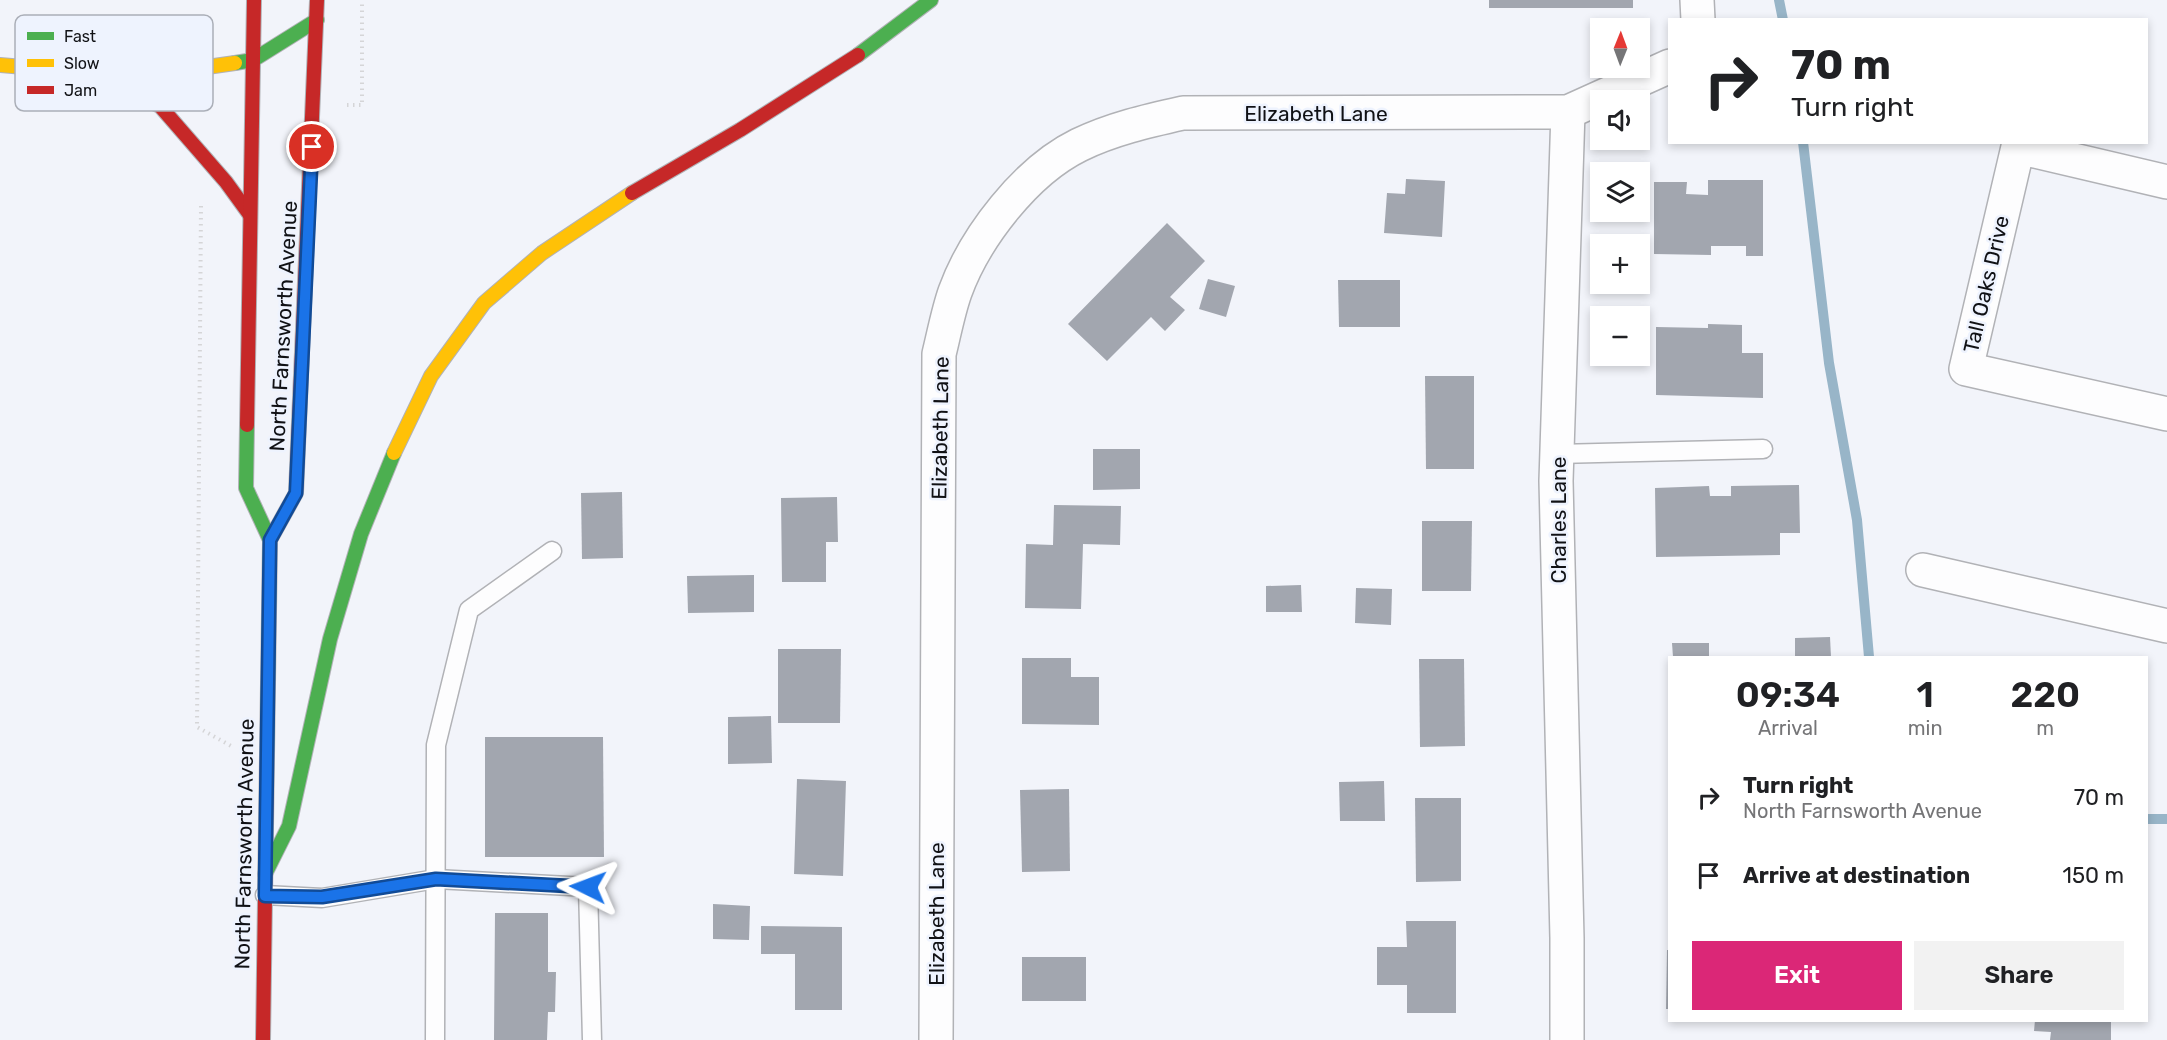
<!DOCTYPE html>
<meta charset="utf-8">
<style>
body{margin:0;font-family:Rubik,sans-serif;background:#f2f2f2;color:#202124;height:100vh;display:flex;flex-direction:column;font-size:22px;white-space:nowrap}
*{box-sizing:border-box;margin:0}
p{font-size:20px;color:#757577}
.icon{flex:none;width:33px;height:33px;fill:none;stroke:currentColor;stroke-width:2;stroke-linecap:round;stroke-linejoin:round}
.map{position:relative;flex:1;overflow:hidden}
.side{position:absolute;left:1668px;top:656px;width:480px;height:366px;display:flex;flex-direction:column;background:#fff;border-radius:0px;box-shadow:0 3px 9px #0003}
.side>*{flex:none}
.banner{position:absolute;left:1668px;top:18px;width:480px;height:126px;border-radius:0px;box-shadow:0 3px 9px #0003;background:#fff;color:#202124;overflow:hidden}
.needle{width:39px;rotate:1deg}
.fabs{position:absolute;left:1590px;top:18px;display:grid;gap:12px}
.fabs a{display:grid;place-items:center;width:60px;height:60px;border-radius:0px;background:#fff;box-shadow:0 3px 9px #0003;font-size:30px}
.pin{position:absolute;display:grid;place-items:center;width:51px;height:51px;color:#fff;margin:-26px;border:3px solid #fff;border-radius:50%;box-shadow:0 2px 6px #0007}
.me{position:absolute;width:66px;margin:-33px;rotate:273deg;stroke-linejoin:round;filter:drop-shadow(0 0 4px #0008)}
.turn{display:flex;align-items:center;gap:21px;height:126px;padding:0 24px;font-size:27px}
.turn .icon{width:78px;height:78px;stroke-width:2.5}
.turn b{display:block;font-size:42px;line-height:51px}
.eta{display:flex;justify-content:space-evenly;align-items:center;height:102px;text-align:center}
.eta b{font-size:36px;font-weight:600;line-height:42px}
.action{display:flex;gap:12px;margin-top:auto;padding:12px 24px}
.action a{flex:1;height:69px;border-radius:0px;background:#db2777;color:#fff;font-size:24px;font-weight:600;line-height:69px;text-align:center}
.action a+a{background:#f2f2f2;color:#202124}
ul{padding:0;list-style:none}
li{display:flex;align-items:center;gap:18px;height:78px;padding:0 24px}
li div{flex:1}
li b{display:block;font-size:22px}
li em{font-style:normal}
.map>svg:first-child{display:block}
.lines{fill:none;stroke-linecap:round;stroke-linejoin:round}
.stream{stroke:#98b5c8;stroke-width:10}
.building{fill:#a2a6af}
.lane-casing{stroke:#b1b2b6;stroke-width:21}
.street-casing{stroke:#b1b2b6;stroke-width:36}
.fast-casing{stroke:#b1b2b6;stroke-width:16}
.slow-casing{stroke:#b1b2b6;stroke-width:16}
.jam-casing{stroke:#b1b2b6;stroke-width:16}
.path{stroke:#d5d5d7;stroke-width:4;stroke-dasharray:1.5 4.5;stroke-linecap:butt}
.lane{stroke:#fdfdfe;stroke-width:18}
.street{stroke:#fdfdfe;stroke-width:33}
.fast{stroke:#4caf50;stroke-width:14}
.slow{stroke:#ffc107;stroke-width:14}
.jam{stroke:#c62828;stroke-width:14}
.route-casing{stroke:#114b97;stroke-width:15}
.route{stroke:#1a73e8;stroke-width:10}
.labels{text-anchor:middle;dominant-baseline:central;stroke-width:5;stroke-linejoin:round;paint-order:stroke}
.street-label{font-size:21px;fill:#101115;stroke:#eef3fe}
.key{fill:#eef3fe;stroke:#abafb8;stroke-width:1.5}
.key-label{font-size:16px;fill:#101115}
</style>
<div class="map">
<svg width="2167" height="1040" viewBox="0 0 2167 1040">
<rect width="100%" height="100%" fill="#f2f4fa"/>
<g class="lines">
<g class="stream">
<path d="M 1779,0 L 1783,20"/>
<path d="M 1803,142 L 1829,363 L 1857,520 L 1869,657"/>
<path d="M 2146,819 L 2167,819"/>
</g>
</g>
<g class="building">
<rect x="1489" y="0" width="144" height="8"/>
<path d="M 1406,179 L 1445,181 L 1442,237 L 1384,233 L 1387,193 L 1405,194 Z"/>
<path d="M 1708,180 L 1763,180 L 1763,256 L 1746,256 L 1746,246 L 1711,246 L 1711,255 L 1654,254 L 1654,182 L 1687,182 L 1686,194 L 1708,195 Z"/>
<path d="M 1167,223 L 1205,261 L 1170,297 L 1185,310 L 1165,331 L 1151,317 L 1107,361 L 1068,324 Z"/>
<path d="M 1208,279 L 1235,286 L 1226,317 L 1199,309 Z"/>
<path d="M 1338,280 L 1400,280 L 1400,327 L 1339,327 Z"/>
<path d="M 1708,324 L 1742,325 L 1742,353 L 1763,353 L 1763,398 L 1656,395 L 1656,327 L 1708,328 Z"/>
<path d="M 1425,376 L 1474,376 L 1474,469 L 1426,469 Z"/>
<path d="M 1093,449 L 1140,449 L 1140,489 L 1093,490 Z"/>
<path d="M 1799,485 L 1800,533 L 1780,533 L 1780,555 L 1656,557 L 1655,488 L 1709,486 L 1710,496 L 1731,496 L 1731,486 Z"/>
<path d="M 622,492 L 623,558 L 582,559 L 581,493 Z"/>
<path d="M 837,497 L 838,542 L 826,542 L 826,582 L 782,582 L 781,498 Z"/>
<path d="M 1054,505 L 1121,506 L 1120,545 L 1083,544 L 1081,609 L 1025,608 L 1026,544 L 1053,545 Z"/>
<path d="M 1422,521 L 1472,521 L 1471,591 L 1422,591 Z"/>
<path d="M 754,575 L 754,612 L 688,613 L 687,576 Z"/>
<path d="M 1301,585 L 1302,612 L 1266,612 L 1266,586 Z"/>
<path d="M 1356,588 L 1392,589 L 1391,625 L 1355,623 Z"/>
<path d="M 1830,637 L 1831,657 L 1795,657 L 1795,638 Z"/>
<path d="M 1672,643 L 1709,643 L 1709,657 L 1673,657 Z"/>
<path d="M 778,649 L 841,649 L 840,723 L 778,723 Z"/>
<path d="M 1022,658 L 1071,658 L 1071,677 L 1099,677 L 1099,725 L 1022,724 Z"/>
<path d="M 1419,659 L 1464,659 L 1465,746 L 1420,747 Z"/>
<path d="M 771,716 L 772,763 L 728,764 L 728,717 Z"/>
<path d="M 485,737 L 603,737 L 604,857 L 485,857 Z"/>
<path d="M 797,779 L 846,781 L 843,876 L 794,874 Z"/>
<path d="M 1384,781 L 1385,821 L 1340,821 L 1339,782 Z"/>
<path d="M 1069,789 L 1070,871 L 1022,872 L 1020,790 Z"/>
<path d="M 1415,798 L 1461,798 L 1461,881 L 1416,882 Z"/>
<path d="M 713,904 L 750,906 L 749,940 L 713,939 Z"/>
<path d="M 495,913 L 548,913 L 548,972 L 556,972 L 555,1012 L 548,1012 L 547,1040 L 494,1040 Z"/>
<path d="M 1406,921 L 1456,921 L 1456,1013 L 1407,1013 L 1407,985 L 1377,985 L 1377,947 L 1407,947 Z"/>
<path d="M 761,926 L 842,927 L 842,1010 L 795,1010 L 795,954 L 761,954 Z"/>
<path d="M 1667,950 L 1670,950 L 1670,1009 L 1666,1009 Z"/>
<rect x="1022" y="957" width="64" height="44"/>
<path d="M 2035,1020 L 2111,1020 L 2111,1040 L 2050,1040 L 2051,1032 L 2034,1031 Z"/>
</g>
<g class="lines">
<g class="lane-casing">
<g id="lane">
<path d="M 1557,454 L 1763,449"/>
<path d="M 265,895 L 322,898 L 436,879 L 588,887 L 592,1040"/>
<path d="M 435,1040 L 436,745 L 469,610 L 552,551"/>
</g>
</g>
<g class="street-casing">
<g id="street">
<path d="M 1697,0 L 1698,20"/>
<path d="M 2167,182 L 2018,147 L 1966,369 L 2167,414"/>
<path d="M 1923,570 L 2167,626"/>
<path d="M 936,1040 L 939,354 C 944,334 948,312 955,292 C 975,237 1026,171 1079,145 C 1112,129 1147,121 1183,113 L 1568,112 L 1670,66"/>
<path d="M 1567,1040 L 1567,938 L 1556,481 L 1568,112"/>
</g>
</g>
<g class="fast-casing">
<g id="fast">
<path d="M 858,55 L 931,0"/>
<path d="M 235,63 L 253,60 L 317,20"/>
<path d="M 247,425 L 246,488 L 270,540 L 267,755"/>
<path d="M 265,874 L 289,826 L 330,639 L 361,534 L 394,453"/>
</g>
</g>
<g class="slow-casing">
<g id="slow">
<path d="M 0,65 L 93,73 L 207,67 L 235,63"/>
<path d="M 394,453 L 431,376 L 484,303 L 542,253 L 632,193"/>
</g>
</g>
<g class="jam-casing">
<g id="jam">
<path d="M 98,75 L 160,106 L 226,182 L 250,215"/>
<path d="M 632,193 L 740,130 L 858,55"/>
<path d="M 247,425 L 254,0"/>
<path d="M 270,540 L 296,493 L 317,0"/>
<path d="M 263,1040 L 267,755"/>
</g>
</g>
<g class="path">
<path d="M 347,105 L 362,105 L 362,0"/>
<path d="M 201,206 L 197,727 L 233,747"/>
</g>
<use href="#lane" class="lane"/>
<use href="#street" class="street"/>
<use href="#fast" class="fast"/>
<use href="#slow" class="slow"/>
<use href="#jam" class="jam"/>
</g>
<g class="lines">
<g class="route-casing">
<path id="route" d="M 312,147 L 296,493 L 270,540 L 265,896 L 322,897 L 436,879 L 588,887"/>
</g>
<use href="#route" class="route"/>
</g>
<g class="labels">
<g class="street-label">
<text x="1316" y="113">Elizabeth Lane</text>
<text transform="translate(1986 284) rotate(-77)">Tall Oaks Drive</text>
<text transform="translate(283 326) rotate(-87)">North Farnsworth Avenue</text>
<text transform="translate(940 428) rotate(-89)">Elizabeth Lane</text>
<text transform="translate(1558 520) rotate(-90)">Charles Lane</text>
<text transform="translate(244 844) rotate(-89)">North Farnsworth Avenue</text>
<text transform="translate(936 914) rotate(-90)">Elizabeth Lane</text>
</g>
</g>
<rect x="15" y="15" width="198" height="96" rx="9" class="key"/>
<rect x="27" y="32" width="27" height="8" fill="#4caf50"/>
<rect x="27" y="59" width="27" height="8" fill="#ffc107"/>
<rect x="27" y="86" width="27" height="8" fill="#c62828"/>
<g class="key-label">
<text x="64" y="42">Fast</text>
<text x="64" y="69">Slow</text>
<text x="64" y="96">Jam</text>
</g>
</svg>
<div class="fabs">
<a><svg class="needle" viewBox="-14 -14 28 28"><path d="M0-13l5 13h-10z" fill="#e53935"/><path d="M0 13l5-13h-10z" fill="#757577"/></svg></a>
<a><svg class="icon" aria-label="sound" viewBox="0 0 24 24"><path d="M4 9h4l5-4v14l-5-4H4zM17 9q2 3 0 6"/></svg></a>
<a><svg class="icon" aria-label="layers" viewBox="0 0 24 24"><path d="M12 4l9 5-9 5-9-5zM3 14l9 5 9-5"/></svg></a>
<a>+</a>
<a>−</a>
</div>
<div class="pin" style="left:312px;top:147px;background:#d93025"><svg class="icon" aria-label="arrive" viewBox="0 0 24 24"><path d="M6 21V4h12l-3 4 3 4H6"/></svg></div>
<svg class="me" style="left:588px;top:887px" viewBox="-20 -20 40 40"><path d="M0-17L14 15 0 8-14 15z" fill="#1a73e8" stroke="#fff" stroke-width="4"/></svg>
<div class="banner">
<div class="turn"><svg class="icon" aria-label="right" viewBox="0 0 24 24"><path d="M7 20v-9h11M14 6l5 5-5 5"/></svg><div><b>70 m</b>Turn right</div></div>
</div>
<section class="side">
<div class="eta">
<div><b>09:34</b><p>Arrival</p></div>
<div><b>1</b><p>min</p></div>
<div><b>220</b><p>m</p></div>
</div>
<ul>
<li><svg class="icon" aria-label="right" viewBox="0 0 24 24"><path d="M7 20v-9h11M14 6l5 5-5 5"/></svg><div><b>Turn right</b><p>North Farnsworth Avenue</p></div><em>70 m</em></li>
<li><svg class="icon" aria-label="arrive" viewBox="0 0 24 24"><path d="M6 21V4h12l-3 4 3 4H6"/></svg><div><b>Arrive at destination</b></div><em>150 m</em></li>
</ul>
<div class="action"><a>Exit</a><a>Share</a></div>
</section>
</div>
